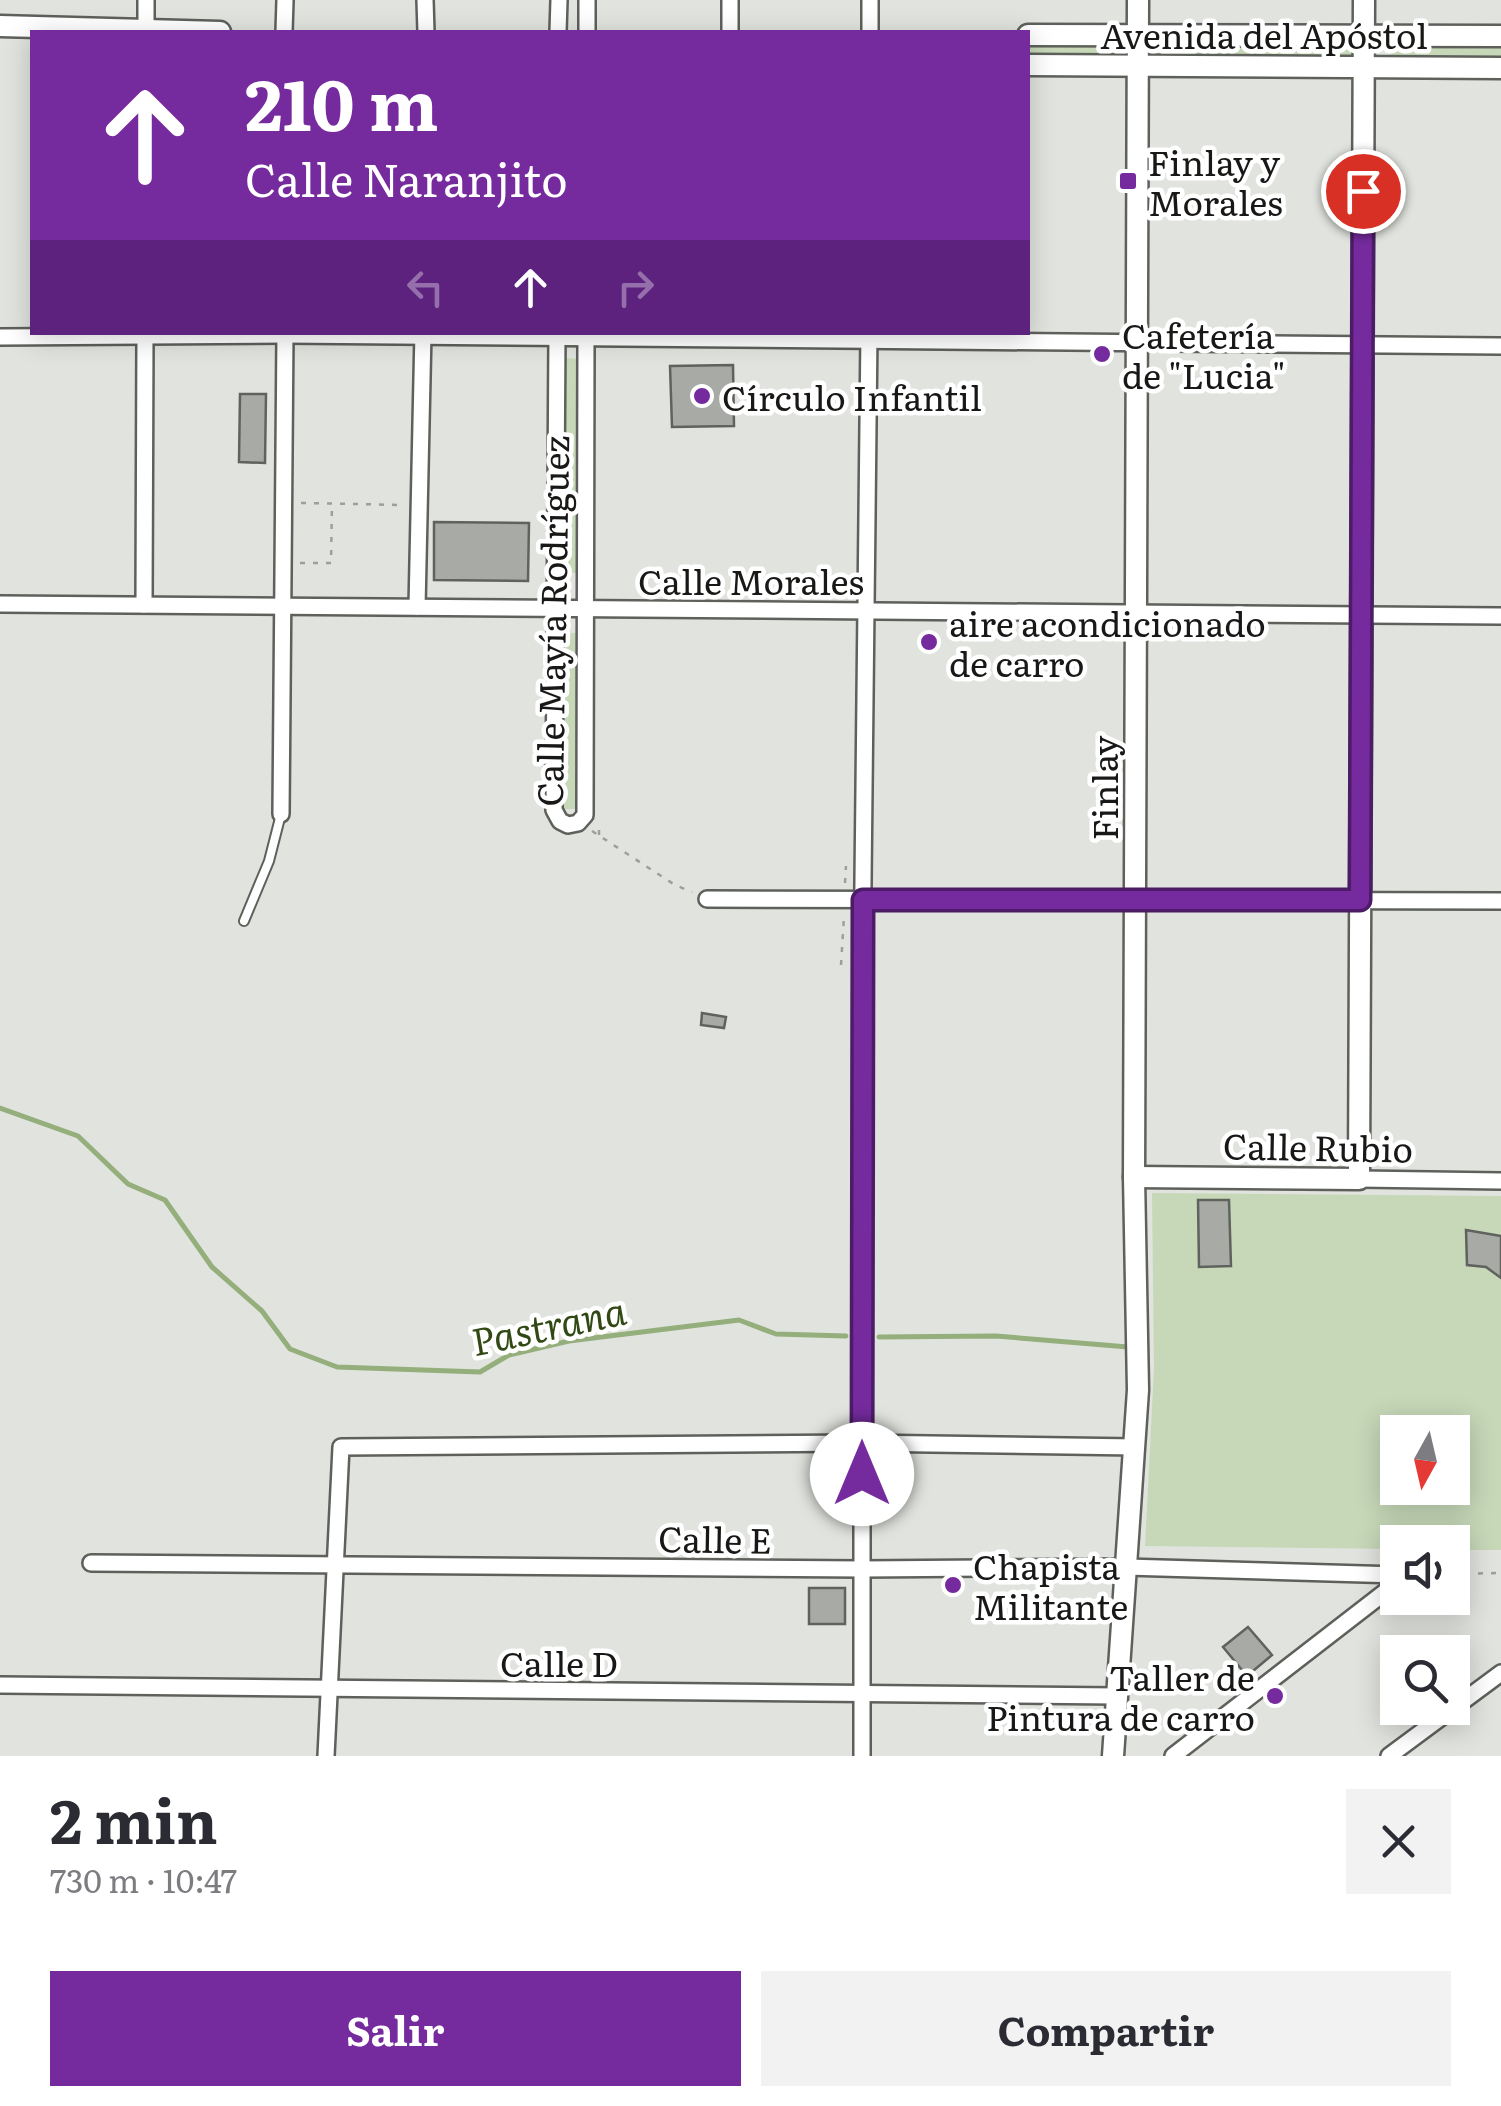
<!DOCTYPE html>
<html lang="es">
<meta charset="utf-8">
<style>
body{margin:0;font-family:Literata,serif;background:#f2f2f3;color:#2b2b33;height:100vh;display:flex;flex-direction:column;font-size:38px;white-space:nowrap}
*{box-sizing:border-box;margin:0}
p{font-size:32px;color:#7c7c81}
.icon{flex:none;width:55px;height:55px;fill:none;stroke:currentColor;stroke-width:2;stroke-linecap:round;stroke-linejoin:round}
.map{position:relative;height:1756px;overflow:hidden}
.panel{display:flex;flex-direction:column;background:#fff;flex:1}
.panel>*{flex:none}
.banner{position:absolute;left:30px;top:30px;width:1000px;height:305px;border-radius:0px;box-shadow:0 5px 25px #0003;background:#752b9e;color:#fff;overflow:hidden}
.needle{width:65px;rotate:188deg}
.controls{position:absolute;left:1380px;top:1415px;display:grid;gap:20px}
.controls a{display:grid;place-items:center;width:90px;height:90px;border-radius:0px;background:#fff;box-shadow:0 5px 25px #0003;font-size:50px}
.pin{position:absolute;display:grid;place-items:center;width:85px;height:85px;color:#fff;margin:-42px;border:5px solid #fff;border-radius:50%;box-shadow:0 2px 10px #0007}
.me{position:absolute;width:110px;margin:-55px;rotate:0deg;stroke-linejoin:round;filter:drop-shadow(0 0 8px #0008)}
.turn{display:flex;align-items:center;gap:35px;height:210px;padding:0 50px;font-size:45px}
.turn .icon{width:130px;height:130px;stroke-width:2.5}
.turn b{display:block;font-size:70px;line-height:85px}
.lanes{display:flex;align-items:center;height:95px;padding:0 50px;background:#0003;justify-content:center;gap:50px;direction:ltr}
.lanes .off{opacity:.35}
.round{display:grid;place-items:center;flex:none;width:105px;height:105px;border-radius:0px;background:#f2f2f3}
.summary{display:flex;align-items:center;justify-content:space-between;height:170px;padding:0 50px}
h1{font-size:60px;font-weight:700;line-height:75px}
.cta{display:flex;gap:20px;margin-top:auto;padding:20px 50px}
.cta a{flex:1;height:115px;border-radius:0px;background:#752b9e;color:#fff;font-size:40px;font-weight:700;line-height:115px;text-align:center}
.cta a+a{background:#f2f2f3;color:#2b2b33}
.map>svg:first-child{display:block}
.green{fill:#c6d8b8;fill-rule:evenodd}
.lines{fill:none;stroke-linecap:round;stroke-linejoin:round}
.stream{stroke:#94ae7c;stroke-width:5}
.building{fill:#a8aba5;stroke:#5f625d;stroke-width:2.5}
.service-casing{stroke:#5e615b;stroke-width:12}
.minor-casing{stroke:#5e615b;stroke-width:20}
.tertiary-casing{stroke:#5e615b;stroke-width:25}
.path{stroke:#9c9f9a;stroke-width:2.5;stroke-dasharray:5 8;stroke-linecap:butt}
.service{stroke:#fff;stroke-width:8}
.minor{stroke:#fff;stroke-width:15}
.tertiary{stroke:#fff;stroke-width:20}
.route-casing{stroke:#4c1c67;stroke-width:25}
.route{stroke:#752b9e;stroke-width:18}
.poi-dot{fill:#752b9e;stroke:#fff;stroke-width:4}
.labels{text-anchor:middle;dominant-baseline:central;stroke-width:9;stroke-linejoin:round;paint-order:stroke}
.street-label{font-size:35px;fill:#181917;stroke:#fff}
.poi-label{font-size:35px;fill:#181917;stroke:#fff;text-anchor:start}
.water-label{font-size:38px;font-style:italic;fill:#314914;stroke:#fff}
</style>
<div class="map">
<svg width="1501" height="1756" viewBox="0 0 1501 1756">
<rect width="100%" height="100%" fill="#e1e4de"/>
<g class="green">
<path d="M 1028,44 L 1126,45 L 1130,47 L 1130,56 L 1028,57 Z"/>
<path d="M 1170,44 L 1353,44 L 1356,47 L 1357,57 L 1170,58 L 1164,50 Z"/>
<path d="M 1392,46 L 1501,46 L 1501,59 L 1393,58 L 1388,51 Z"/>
<path d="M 564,358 L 579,359 L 577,573 L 562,573 Z"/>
<path d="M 562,633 L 577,633 L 576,809 L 561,809 Z"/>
<path d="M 1152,1193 L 1501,1196 L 1501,1550 L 1453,1550 L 1452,1542 L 1398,1542 L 1397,1549 L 1145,1546 L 1154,1369 ZM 1398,1432 L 1452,1432 L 1452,1488 L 1398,1488 Z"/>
</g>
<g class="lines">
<g class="stream">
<path d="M 0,1108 L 78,1136 L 128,1184 L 165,1200 L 212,1267 L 262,1311 L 290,1349 L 337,1367 L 480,1372 L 509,1355 L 569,1341 L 739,1320 L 776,1334 L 846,1336"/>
<path d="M 879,1337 L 996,1336 L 1128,1347"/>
</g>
</g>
<g class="building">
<path d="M 733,365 L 734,426 L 672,427 L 670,366 Z"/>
<path d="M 240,394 L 266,394 L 265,463 L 239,462 Z"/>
<path d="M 434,522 L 529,523 L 528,581 L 434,580 Z"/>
<path d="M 702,1013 L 726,1017 L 724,1028 L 701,1025 Z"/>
<path d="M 1198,1200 L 1229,1200 L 1231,1266 L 1199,1267 Z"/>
<path d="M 1466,1230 L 1501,1236 L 1501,1278 L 1486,1267 L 1467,1265 Z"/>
<rect x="809" y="1588" width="36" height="36"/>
<path d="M 1248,1627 L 1272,1655 L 1247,1676 L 1223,1647 Z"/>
</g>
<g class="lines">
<g class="service-casing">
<path id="service" d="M 244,921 L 269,861 L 281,814"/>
</g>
<g class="minor-casing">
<g id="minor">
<path d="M 425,0 L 426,32"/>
<path d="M 870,0 L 870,32"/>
<path d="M 146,32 L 146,0"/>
<path d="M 284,32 L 285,0"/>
<path d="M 558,32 L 559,0"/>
<path d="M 587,32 L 587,0"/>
<path d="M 730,32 L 730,0"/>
<path d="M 557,332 L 554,810 L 560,821 L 568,825 L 578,823 L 585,815 L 586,332"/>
<path d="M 0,337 L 285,335 L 1501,346"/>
<path d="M 0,604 L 1501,616"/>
<path d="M 144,605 L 145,332"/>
<path d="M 417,607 L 423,332"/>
<path d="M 281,814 L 285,332"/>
<path d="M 707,899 L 1501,901"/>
<path d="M 1359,1179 L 1501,1181"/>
<path d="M 91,1563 L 862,1569 L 1126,1567 L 1398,1575"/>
<path d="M 0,1685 L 1117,1696"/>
<path d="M 326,1756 L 341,1447 L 861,1443 L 1136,1447"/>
<path d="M 862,1756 L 862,972 L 869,332"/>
<path d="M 1173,1756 L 1398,1582"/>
<path d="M 1389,1756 L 1501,1673"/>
</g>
</g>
<g class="tertiary-casing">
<g id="tertiary">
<path d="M 0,26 L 220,32"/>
<path d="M 1028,35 L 1501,36"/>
<path d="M 1028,65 L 1501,68"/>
<path d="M 1134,1177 L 1359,1179 L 1364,0"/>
<path d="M 1113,1756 L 1138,1390 L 1134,1177 L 1138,0"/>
</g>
</g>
<g class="path">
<path d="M 301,503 L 403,505"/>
<path d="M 300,563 L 331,563 L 332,504"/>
<path d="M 592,831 L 675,885 L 692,892"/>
<path d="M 599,835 L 599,824"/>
<path d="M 845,883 L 846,866"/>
<path d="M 841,965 L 844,916"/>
<path d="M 1452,1574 L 1501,1573"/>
</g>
<use href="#service" class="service"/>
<use href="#minor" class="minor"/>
<use href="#tertiary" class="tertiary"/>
</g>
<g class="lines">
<g class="route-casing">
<path id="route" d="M 862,1474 L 863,900 L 1360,900 L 1363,191"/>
</g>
<use href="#route" class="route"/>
</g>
<g class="poi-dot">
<rect x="1118" y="171" width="20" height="20" rx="5"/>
<circle cx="1102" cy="354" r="10"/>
<circle cx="702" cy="396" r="10"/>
<circle cx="929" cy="642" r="10"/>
<circle cx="953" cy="1585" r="10"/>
<circle cx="1275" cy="1696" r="10"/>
</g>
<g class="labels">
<g class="street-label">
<text x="1264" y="34">Avenida del Apóstol</text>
<text x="751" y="580">Calle Morales</text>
<text transform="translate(551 621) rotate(-89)">Calle Mayía Rodríguez</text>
<text transform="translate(1103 788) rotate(-90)">Finlay</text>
<text transform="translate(1318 1146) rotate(1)">Calle Rubio</text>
<text transform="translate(715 1538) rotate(1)">Calle E</text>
<text x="559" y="1662">Calle D</text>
</g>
<g class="poi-label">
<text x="1148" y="161">Finlay y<tspan x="1148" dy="40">Morales</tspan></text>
<text x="1122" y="334">Cafetería<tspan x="1122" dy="40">de "Lucia"</tspan></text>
<text x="722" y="396">Círculo Infantil</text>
<text x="949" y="622">aire acondicionado<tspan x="949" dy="40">de carro</tspan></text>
<text x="973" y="1565">Chapista<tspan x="973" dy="40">Militante</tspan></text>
<text x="1255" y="1676" text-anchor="end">Taller de<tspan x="1255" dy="40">Pintura de carro</tspan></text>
</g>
<g class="water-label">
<text transform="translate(548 1324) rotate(-12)">Pastrana</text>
</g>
</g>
</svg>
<div class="controls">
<a><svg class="needle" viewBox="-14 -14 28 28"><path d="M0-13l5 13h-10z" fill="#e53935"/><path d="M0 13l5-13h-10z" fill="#7c7c81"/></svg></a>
<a><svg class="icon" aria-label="sound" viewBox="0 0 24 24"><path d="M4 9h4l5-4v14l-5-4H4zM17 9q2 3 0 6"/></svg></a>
<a><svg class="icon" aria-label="search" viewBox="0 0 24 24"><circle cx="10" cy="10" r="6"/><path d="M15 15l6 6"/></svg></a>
</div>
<div class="pin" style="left:1363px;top:191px;background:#d93025"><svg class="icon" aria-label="arrive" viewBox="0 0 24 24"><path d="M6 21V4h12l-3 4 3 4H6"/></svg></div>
<svg class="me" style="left:862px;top:1474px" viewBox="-20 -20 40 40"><circle r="19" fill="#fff"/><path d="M0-13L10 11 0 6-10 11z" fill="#752b9e"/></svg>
<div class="banner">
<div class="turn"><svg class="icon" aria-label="ahead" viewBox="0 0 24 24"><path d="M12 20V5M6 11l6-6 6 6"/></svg><div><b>210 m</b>Calle Naranjito</div></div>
<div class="lanes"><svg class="icon off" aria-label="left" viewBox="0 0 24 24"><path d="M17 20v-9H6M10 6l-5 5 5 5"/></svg><svg class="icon" aria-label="ahead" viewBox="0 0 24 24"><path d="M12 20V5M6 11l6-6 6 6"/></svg><svg class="icon off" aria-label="right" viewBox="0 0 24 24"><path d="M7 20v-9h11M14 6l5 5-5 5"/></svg></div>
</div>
</div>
<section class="panel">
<div class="summary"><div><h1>2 min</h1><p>730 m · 10:47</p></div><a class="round"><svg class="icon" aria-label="close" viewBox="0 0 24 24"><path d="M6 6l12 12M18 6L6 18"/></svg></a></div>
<div class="cta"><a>Salir</a><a>Compartir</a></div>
</section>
